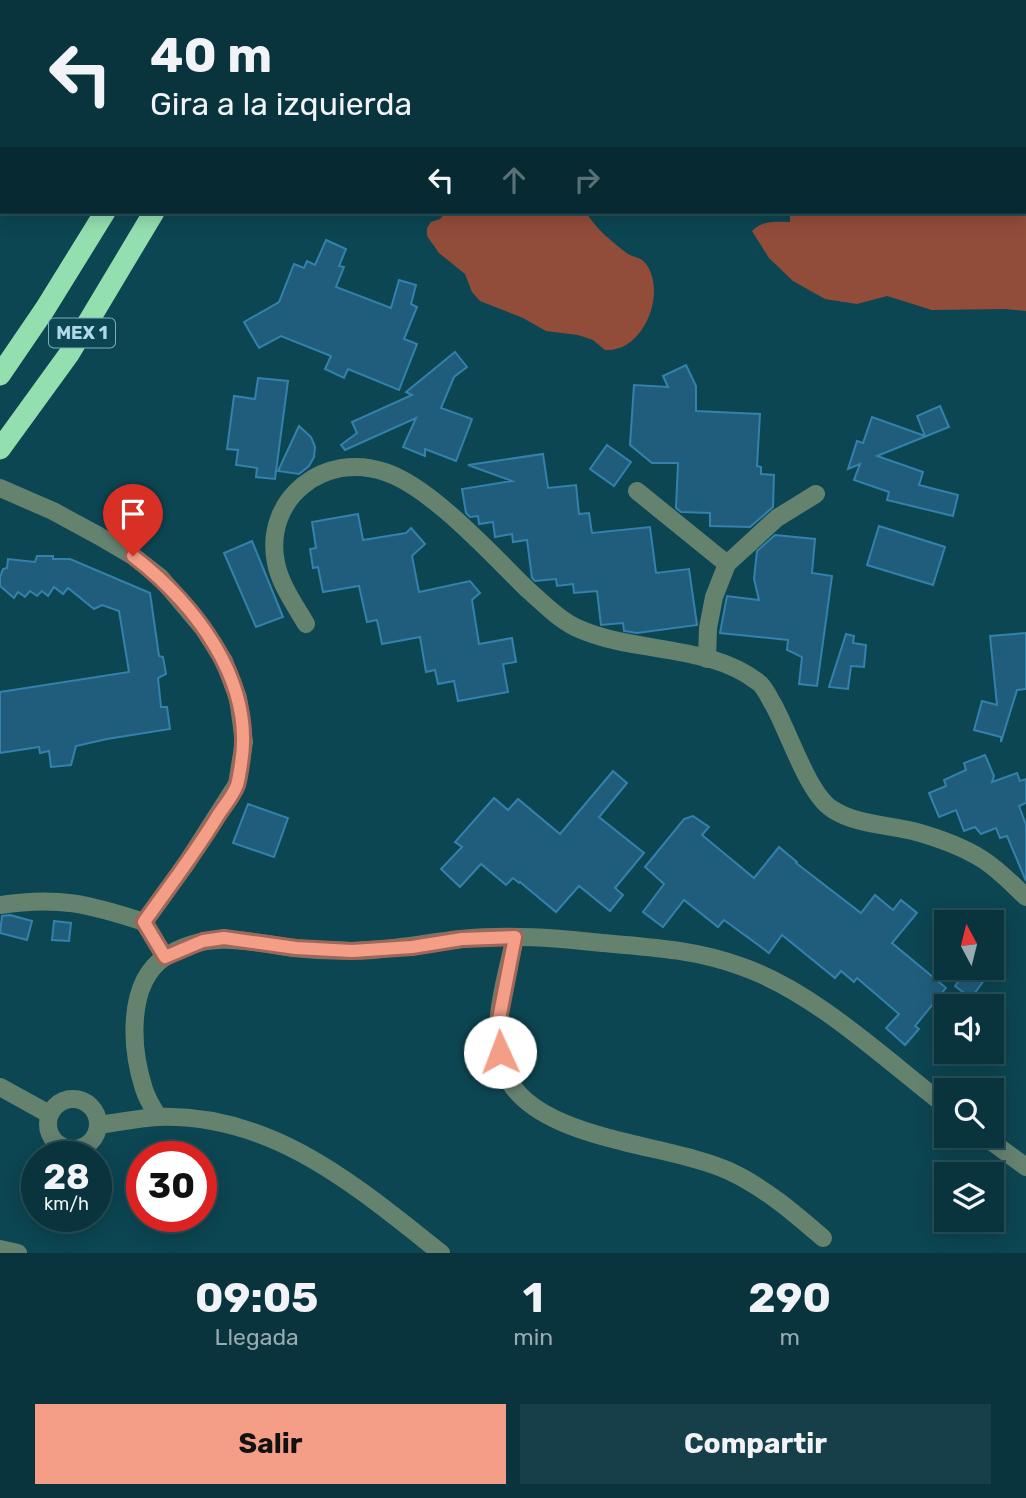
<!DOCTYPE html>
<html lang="es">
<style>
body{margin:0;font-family:Rubik,sans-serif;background:#173f49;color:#f1f3f6;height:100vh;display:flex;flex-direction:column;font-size:26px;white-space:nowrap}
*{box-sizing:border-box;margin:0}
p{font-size:23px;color:#99aab0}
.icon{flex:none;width:38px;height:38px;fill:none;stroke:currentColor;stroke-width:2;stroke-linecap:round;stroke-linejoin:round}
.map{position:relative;height:1253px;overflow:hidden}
.sheet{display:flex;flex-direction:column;background:#09343e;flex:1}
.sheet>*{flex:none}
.hud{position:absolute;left:0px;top:0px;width:1027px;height:214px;box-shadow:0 4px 18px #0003,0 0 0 2px #294f58;background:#09343e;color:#f1f3f6;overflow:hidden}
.needle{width:46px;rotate:353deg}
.fabs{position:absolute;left:934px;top:910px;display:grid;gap:14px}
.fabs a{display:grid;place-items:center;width:70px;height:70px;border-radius:0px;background:#09343e;box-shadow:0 4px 18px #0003,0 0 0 2px #294f58;font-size:35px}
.speed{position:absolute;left:21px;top:1141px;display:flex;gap:14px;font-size:35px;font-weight:700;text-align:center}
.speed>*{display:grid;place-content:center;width:91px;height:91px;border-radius:50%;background:#09343e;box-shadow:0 4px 18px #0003,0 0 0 2px #294f58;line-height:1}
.speed small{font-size:18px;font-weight:400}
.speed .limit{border:10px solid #d22;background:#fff;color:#111}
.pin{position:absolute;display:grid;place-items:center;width:60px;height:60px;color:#fff;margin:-72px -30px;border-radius:50% 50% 50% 0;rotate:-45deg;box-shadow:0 0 7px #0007}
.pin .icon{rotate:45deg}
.me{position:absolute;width:77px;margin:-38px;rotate:358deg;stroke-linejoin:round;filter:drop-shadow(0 0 5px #0008)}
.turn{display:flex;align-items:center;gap:24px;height:147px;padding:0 35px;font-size:32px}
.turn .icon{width:91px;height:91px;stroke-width:2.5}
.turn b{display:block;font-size:49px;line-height:60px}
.lanes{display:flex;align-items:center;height:66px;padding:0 35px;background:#0003;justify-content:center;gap:35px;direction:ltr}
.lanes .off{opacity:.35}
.eta{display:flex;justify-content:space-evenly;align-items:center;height:119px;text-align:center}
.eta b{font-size:42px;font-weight:700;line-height:49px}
.primary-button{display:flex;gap:14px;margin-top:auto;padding:14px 35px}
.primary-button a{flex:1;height:80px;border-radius:0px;background:#f49e87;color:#111;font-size:28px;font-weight:700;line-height:80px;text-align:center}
.primary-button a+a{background:#173f49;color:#f1f3f6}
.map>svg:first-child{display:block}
.green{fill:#924d3a}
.building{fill:#205d7d;stroke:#3481ab;stroke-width:2}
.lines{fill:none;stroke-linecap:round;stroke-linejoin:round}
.minor{stroke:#65826f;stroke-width:18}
.highway{stroke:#94dfb0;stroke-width:21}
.route-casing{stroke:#9f6758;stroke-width:18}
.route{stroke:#f49e87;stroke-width:12}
.labels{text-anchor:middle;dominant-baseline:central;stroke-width:6;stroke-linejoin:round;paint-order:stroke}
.shield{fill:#0c4652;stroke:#7daeba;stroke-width:2}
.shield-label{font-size:18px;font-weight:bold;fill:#addae6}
</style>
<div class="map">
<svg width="1026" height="1253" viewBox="0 0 1026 1253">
<rect width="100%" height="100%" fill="#0c4652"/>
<g class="green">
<path d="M 1026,188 L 1026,311 L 1005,309 L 932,310 L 887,296 L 857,304 L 825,299 L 793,281 L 769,258 L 752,231 C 763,220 775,222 790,222 L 790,214 L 785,212 L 1026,212 Z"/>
<path d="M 446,212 L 586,212 C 595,228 613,243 628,254 C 635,258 641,257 646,264 C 667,292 644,353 605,350 L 593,340 L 578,335 L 546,331 L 523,318 L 480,301 L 472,292 L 465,274 L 439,253 L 427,236 L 427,228 L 431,222 L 440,219 Z"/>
</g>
<g class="building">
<path d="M 326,240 L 346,249 L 339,266 L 344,267 L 336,287 L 391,308 L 399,280 L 416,285 L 411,304 L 417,307 L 404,339 L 417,344 L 399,390 L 348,369 L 344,378 L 325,369 L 331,356 L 281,336 L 259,348 L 244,322 L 279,302 L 294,264 L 304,268 L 307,261 L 315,265 Z"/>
<path d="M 455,352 L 467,367 L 454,377 L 441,408 L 472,419 L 456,461 L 425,449 L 425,456 L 403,447 L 416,418 L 345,450 L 341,445 L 357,433 L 352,422 L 412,395 L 406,392 Z"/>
<path d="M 686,365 L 696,386 L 696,411 L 760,414 L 757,466 L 761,467 L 761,474 L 774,475 L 773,507 L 750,527 L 710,526 L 710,513 L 681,512 L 676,508 L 678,463 L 652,463 L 630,445 L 634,385 L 668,387 L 663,376 Z"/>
<path d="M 258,378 L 288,381 L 275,479 L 256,477 L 257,468 L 236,465 L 238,450 L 227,449 L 234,396 L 255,399 Z"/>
<path d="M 940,406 L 949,427 L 877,456 L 923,472 L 919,485 L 958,495 L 953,516 L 887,500 L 889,492 L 854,480 L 860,464 L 848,469 L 857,441 L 863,443 L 872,417 L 925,436 L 917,416 Z"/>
<path d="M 299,426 L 311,437 L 315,447 L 314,457 L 309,466 L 299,474 L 278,471 Z"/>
<path d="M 607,445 L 631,462 L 614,486 L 590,469 Z"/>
<path d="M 543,454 L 548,488 L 576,485 L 579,514 L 589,513 L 592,533 L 650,527 L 656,573 L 689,569 L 697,625 L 637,633 L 624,631 L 623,623 L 601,625 L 597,591 L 574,593 L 573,584 L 557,586 L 556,579 L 535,581 L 532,578 L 527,540 L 513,542 L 512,534 L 495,537 L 493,522 L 479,524 L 478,516 L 470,517 L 466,513 L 462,489 L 512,481 L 468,465 Z"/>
<path d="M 358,514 L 363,540 L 406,533 L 411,528 L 425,544 L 412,556 L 419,592 L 470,581 L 480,593 L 472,600 L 479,644 L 512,638 L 516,662 L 503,664 L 508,692 L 458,701 L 454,681 L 438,684 L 435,670 L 426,672 L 420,637 L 382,644 L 377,620 L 367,622 L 359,586 L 323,592 L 318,567 L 313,568 L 310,549 L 316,548 L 312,522 Z"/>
<path d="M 879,526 L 945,547 L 933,585 L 867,565 Z"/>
<path d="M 775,535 L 815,539 L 812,573 L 832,576 L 817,686 L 799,684 L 802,657 L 787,650 L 788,640 L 720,633 L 727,596 L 759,600 L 754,579 L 757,551 Z"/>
<path d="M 252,541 L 283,617 L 256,627 L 224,553 Z"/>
<path d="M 37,556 L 53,556 L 53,559 L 70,559 L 150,593 L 159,656 L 163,657 L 166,674 L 158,678 L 161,707 L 167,707 L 170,729 L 107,739 L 76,746 L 71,765 L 51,767 L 49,751 L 40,753 L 39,747 L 0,753 L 0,692 L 129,672 L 119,611 L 102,605 L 94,609 L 68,588 L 63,594 L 54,587 L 48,596 L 42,591 L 37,596 L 30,591 L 25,597 L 18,592 L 14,598 L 0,586 L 0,577 L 3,569 L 7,568 L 8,559 L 35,562 Z"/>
<path d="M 1026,633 L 1026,689 L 1017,690 L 1001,742 L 1001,737 L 974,730 L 982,701 L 997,705 L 990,636 Z"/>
<path d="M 846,634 L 854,636 L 853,643 L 866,645 L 864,667 L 851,666 L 848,689 L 829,687 Z"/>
<path d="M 985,755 L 994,776 L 992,782 L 1017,773 L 1020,781 L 1026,779 L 1026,803 L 1019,806 L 1026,825 L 1026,881 L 1007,836 L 1000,838 L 996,828 L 981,834 L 975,827 L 964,831 L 956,810 L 939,817 L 929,793 L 946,786 L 944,780 L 966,770 L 964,763 Z"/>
<path d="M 613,771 L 627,783 L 599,817 L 644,853 L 615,888 L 623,895 L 610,911 L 579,886 L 556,912 L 520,882 L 519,883 L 513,878 L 506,885 L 481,864 L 460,887 L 441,869 L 462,847 L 455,842 L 494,798 L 508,810 L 518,799 L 560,834 Z"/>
<path d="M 248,804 L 288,818 L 274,857 L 233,843 Z"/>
<path d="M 693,816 L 709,827 L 702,835 L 754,878 L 779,847 L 797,862 L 796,863 L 861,913 L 875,895 L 893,910 L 901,900 L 917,913 L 892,943 L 946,988 L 915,1026 L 919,1029 L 905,1045 L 886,1028 L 899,1014 L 857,978 L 854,982 L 841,971 L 835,978 L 782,935 L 769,953 L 724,920 L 718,927 L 684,900 L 663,927 L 643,912 L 664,884 L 645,867 L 684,819 Z"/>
<path d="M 10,915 L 32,921 L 27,940 L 0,933 L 2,916 Z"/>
<path d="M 54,921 L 71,923 L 69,941 L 52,940 Z"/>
<path d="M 968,968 L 993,968 L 971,998 L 955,986 Z"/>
</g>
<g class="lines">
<g class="minor">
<path d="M 0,488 L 53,511 L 99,536 L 133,556 L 160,577 L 203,628 L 224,661 L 238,698 L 244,742 L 237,784 L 186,864 L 144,922"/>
<path d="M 637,491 L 727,564"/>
<path d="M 306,624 C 295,605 280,584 276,563 C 263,498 325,451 385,472 C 431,487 491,554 527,589 C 542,602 558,619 577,628 C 634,654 707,643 758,682 C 765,687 768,696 773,704 C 788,730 808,794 832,809 C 854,824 888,825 913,831 C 935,837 963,847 982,859 C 998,869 1012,884 1026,897"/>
<path d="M 707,659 L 708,628 L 714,597 L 727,564 L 777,518 L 816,494"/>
<path d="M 0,905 C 58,896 89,904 144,922 L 165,957"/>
<path d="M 515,937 C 506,979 488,1031 505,1073 C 533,1141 669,1143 729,1171 C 764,1187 794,1213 823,1238"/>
<path d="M 0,1087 L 49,1114"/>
<circle cx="73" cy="1124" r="25"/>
<path d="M 158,1117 C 153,1108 147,1099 144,1089 C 131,1049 126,983 165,957 C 206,930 249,941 293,948 C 312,950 332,951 351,951 C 388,951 424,943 461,939 C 508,934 556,938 603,943 C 651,947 697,950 743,967 C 816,993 886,1060 947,1107"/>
<path d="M 98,1125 C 118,1123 138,1118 157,1117 C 273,1113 356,1186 441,1253"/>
<path d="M 984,1136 L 1026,1167"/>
<path d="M 0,1249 L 18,1253"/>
</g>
<g class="highway">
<path d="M 194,2 L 195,0"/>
<path d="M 241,2 L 242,0"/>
<path d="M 0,375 L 45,309 L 105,212"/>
<path d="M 0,449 L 69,354 L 154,212"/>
</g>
</g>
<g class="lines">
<g class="route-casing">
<path id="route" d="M 133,556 C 195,604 255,681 241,764 C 240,770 239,778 237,785 C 233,796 224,806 217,817 C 195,853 169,887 144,922 L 165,957 L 203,941 L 224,938 L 296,948 L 352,951 L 412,947 L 462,939 L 515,937 L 499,1019 L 500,1052"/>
</g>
<use href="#route" class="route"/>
</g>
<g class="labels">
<rect class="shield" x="49" y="318.5" width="66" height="29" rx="5"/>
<g class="shield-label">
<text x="82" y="333">MEX 1</text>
</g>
</g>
</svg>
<div class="fabs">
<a><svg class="needle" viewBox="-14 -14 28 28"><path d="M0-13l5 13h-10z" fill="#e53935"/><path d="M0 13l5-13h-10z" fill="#99aab0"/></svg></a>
<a><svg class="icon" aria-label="sound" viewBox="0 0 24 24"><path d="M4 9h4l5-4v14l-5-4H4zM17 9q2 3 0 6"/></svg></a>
<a><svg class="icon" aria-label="search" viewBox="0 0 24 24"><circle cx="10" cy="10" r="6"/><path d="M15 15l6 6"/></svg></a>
<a><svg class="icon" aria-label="layers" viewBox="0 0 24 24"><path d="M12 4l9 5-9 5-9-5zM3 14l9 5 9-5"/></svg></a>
</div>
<div class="speed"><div>28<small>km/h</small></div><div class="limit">30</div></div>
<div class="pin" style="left:133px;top:556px;background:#d93025"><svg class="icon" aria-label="arrive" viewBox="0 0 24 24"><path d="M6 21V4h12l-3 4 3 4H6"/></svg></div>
<svg class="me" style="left:500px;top:1052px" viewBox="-20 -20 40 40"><circle r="19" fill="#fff"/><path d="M0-13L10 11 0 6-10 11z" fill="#f49e87"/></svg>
<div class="hud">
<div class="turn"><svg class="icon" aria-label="left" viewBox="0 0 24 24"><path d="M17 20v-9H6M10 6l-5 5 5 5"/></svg><div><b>40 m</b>Gira a la izquierda</div></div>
<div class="lanes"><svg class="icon" aria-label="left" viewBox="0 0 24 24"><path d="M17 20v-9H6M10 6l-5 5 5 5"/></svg><svg class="icon off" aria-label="ahead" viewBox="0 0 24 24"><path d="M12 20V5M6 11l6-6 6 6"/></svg><svg class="icon off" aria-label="right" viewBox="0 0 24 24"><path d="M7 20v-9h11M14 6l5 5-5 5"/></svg></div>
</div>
</div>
<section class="sheet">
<div class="eta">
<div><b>09:05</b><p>Llegada</p></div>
<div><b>1</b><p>min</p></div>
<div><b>290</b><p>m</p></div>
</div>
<div class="primary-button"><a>Salir</a><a>Compartir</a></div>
</section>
